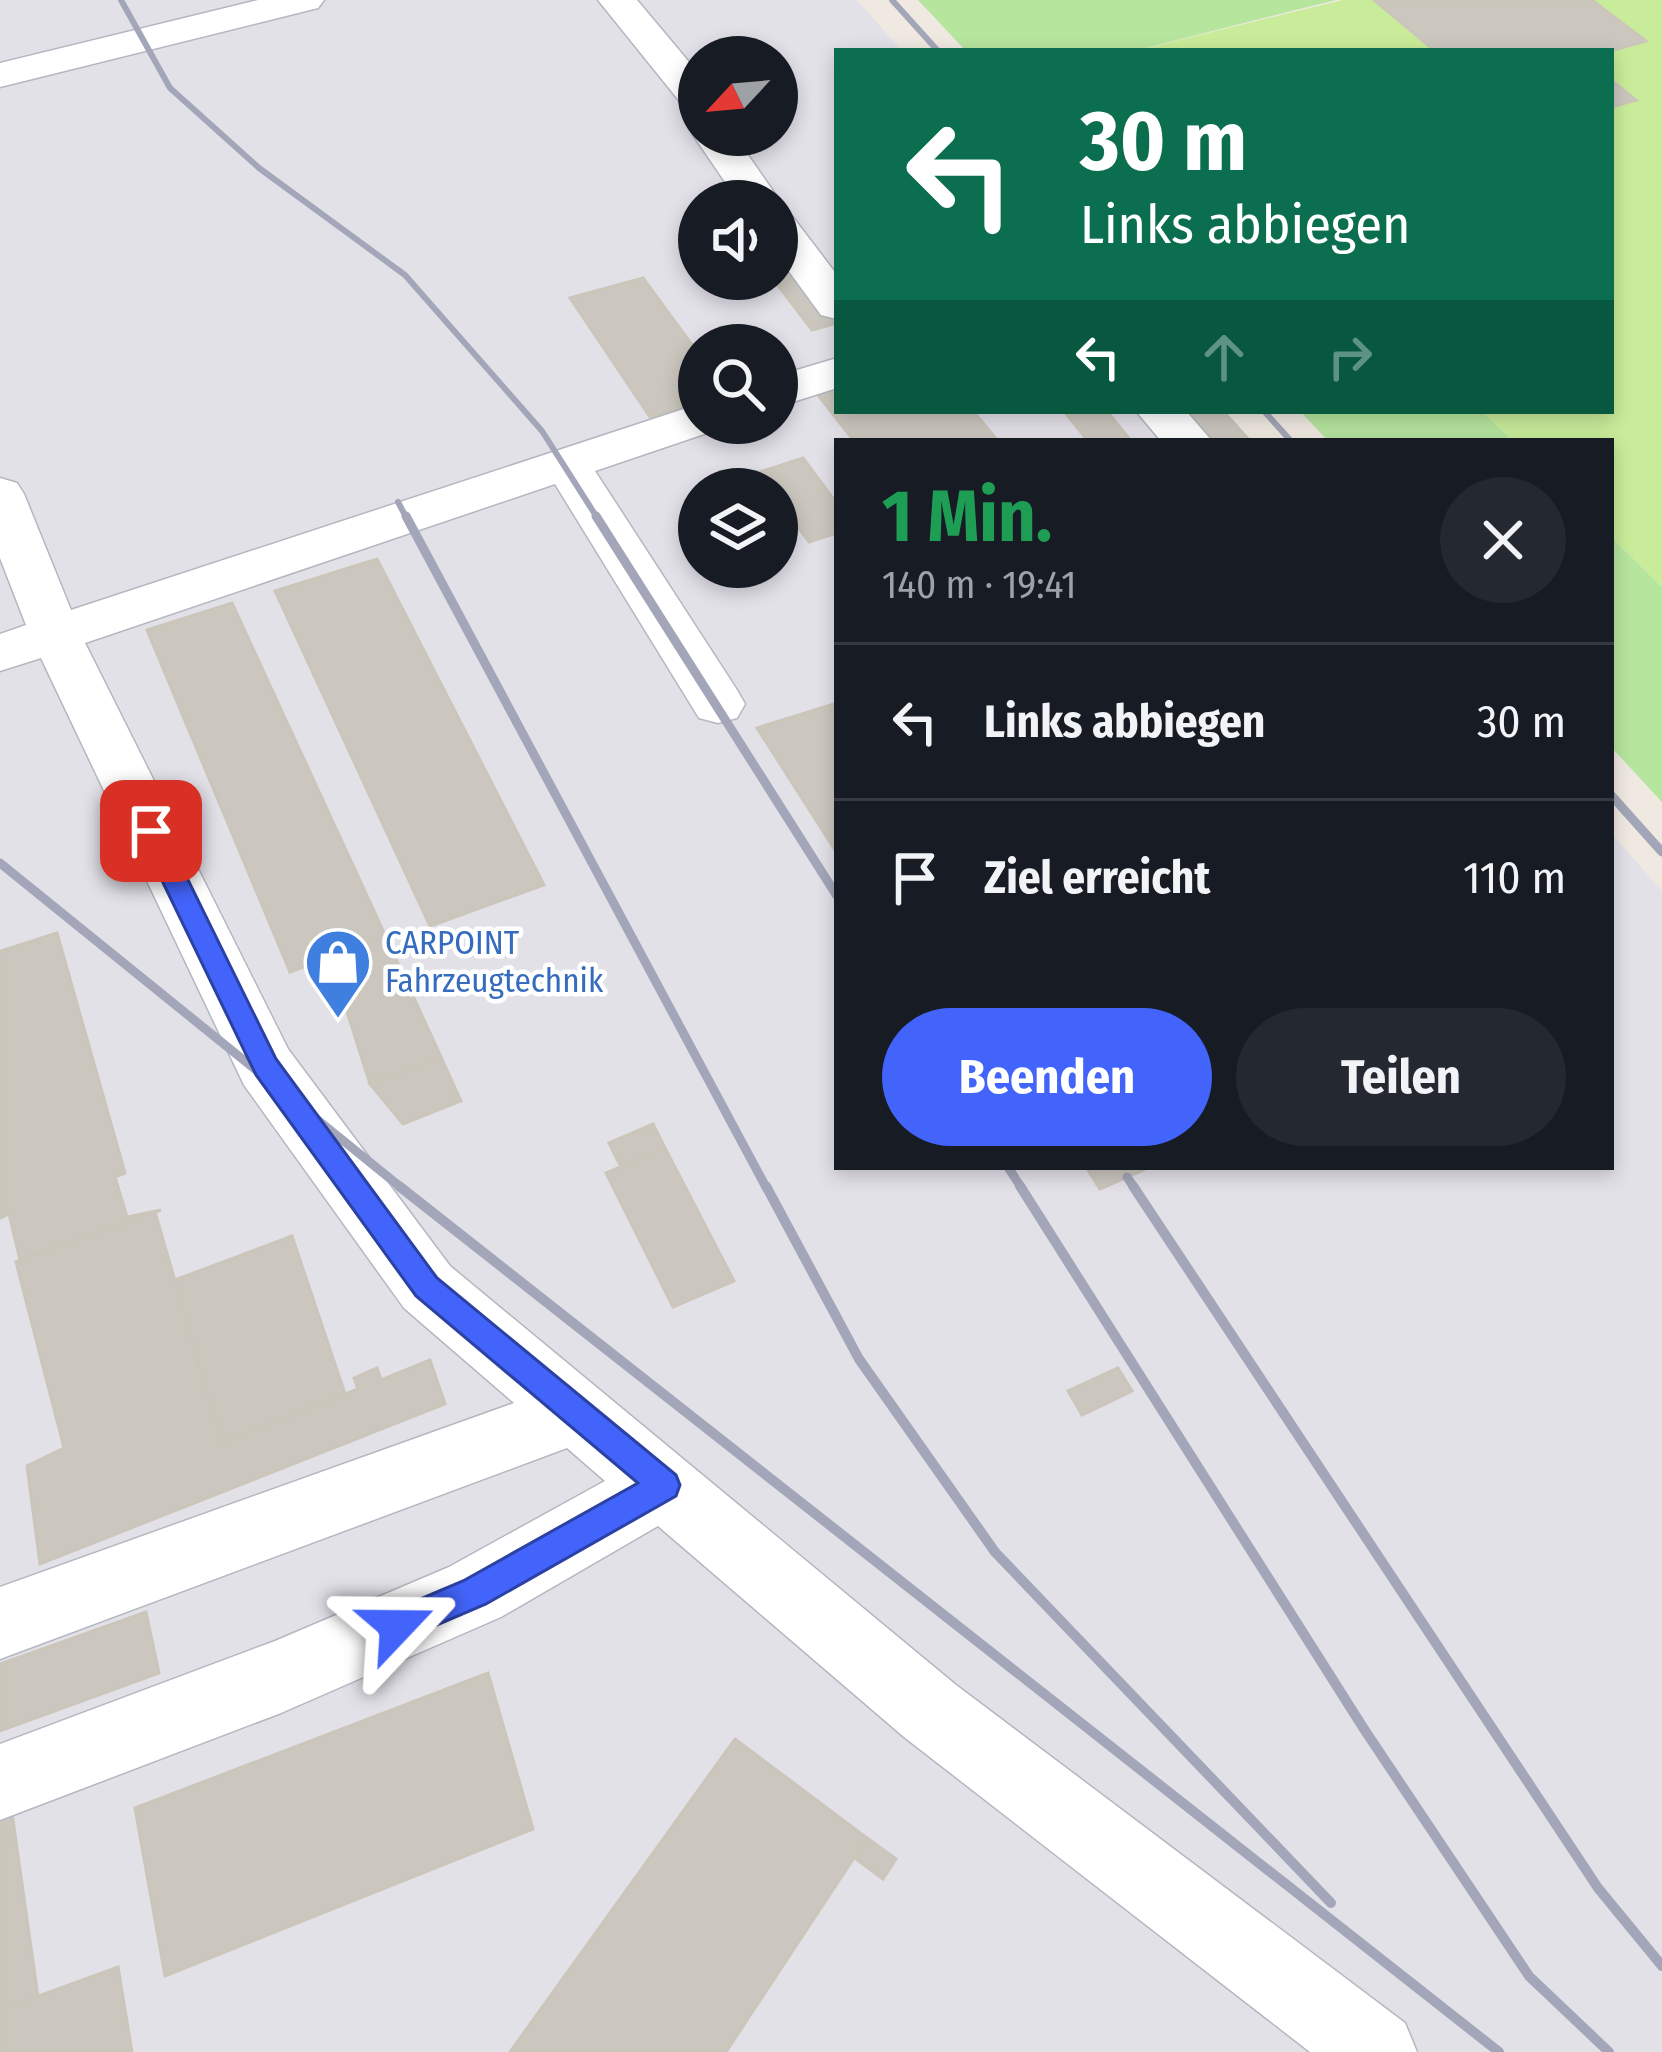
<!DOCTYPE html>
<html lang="de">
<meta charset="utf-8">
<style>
body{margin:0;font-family:"Fira Sans Condensed",sans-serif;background:#242831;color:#f1f3f6;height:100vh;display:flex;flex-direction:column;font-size:45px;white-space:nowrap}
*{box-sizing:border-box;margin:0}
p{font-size:39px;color:#9ea1a6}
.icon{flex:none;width:66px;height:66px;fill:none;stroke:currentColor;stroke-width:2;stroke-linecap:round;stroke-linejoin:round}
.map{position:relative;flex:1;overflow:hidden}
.panel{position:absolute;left:834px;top:438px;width:780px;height:732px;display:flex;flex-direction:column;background:#171b24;border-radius:0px;box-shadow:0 6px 18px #0003}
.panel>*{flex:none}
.hud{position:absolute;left:834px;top:48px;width:780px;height:366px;border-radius:0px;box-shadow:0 6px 18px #0003;background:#0b6e4f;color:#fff;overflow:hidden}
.needle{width:78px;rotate:244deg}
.tools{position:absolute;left:678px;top:36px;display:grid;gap:24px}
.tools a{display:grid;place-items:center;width:120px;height:120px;border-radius:50%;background:#171b24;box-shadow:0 6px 18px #0003;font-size:60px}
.pin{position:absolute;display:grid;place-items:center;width:102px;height:102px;color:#fff;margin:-51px;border-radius:24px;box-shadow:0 6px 18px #0006}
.me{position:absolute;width:132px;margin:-66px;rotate:67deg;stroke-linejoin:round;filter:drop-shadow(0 0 9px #0008)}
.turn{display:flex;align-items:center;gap:42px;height:252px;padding:0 48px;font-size:54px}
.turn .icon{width:156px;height:156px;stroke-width:2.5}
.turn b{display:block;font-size:84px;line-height:102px}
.lanes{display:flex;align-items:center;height:114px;padding:0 48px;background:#0003;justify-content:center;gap:60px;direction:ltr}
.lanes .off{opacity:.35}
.round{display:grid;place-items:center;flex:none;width:126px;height:126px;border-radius:63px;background:#242831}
.overview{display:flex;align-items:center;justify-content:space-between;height:204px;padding:0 48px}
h1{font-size:72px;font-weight:700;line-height:90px;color:#1e9e55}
.button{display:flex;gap:24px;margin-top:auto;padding:24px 48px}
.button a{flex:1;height:138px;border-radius:72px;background:#4264fb;color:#fff;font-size:48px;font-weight:700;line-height:138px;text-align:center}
.button a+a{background:#242831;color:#f1f3f6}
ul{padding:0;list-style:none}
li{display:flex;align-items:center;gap:36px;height:156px;padding:0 48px;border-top:3px solid #363941}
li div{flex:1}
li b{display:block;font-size:45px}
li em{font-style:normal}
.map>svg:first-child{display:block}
.industrial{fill:#e3e1e8;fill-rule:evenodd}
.green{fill:#b6e59e}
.pitch{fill:#c9ec9a}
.building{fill:#cbc7bf;stroke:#cbc5ba;stroke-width:3}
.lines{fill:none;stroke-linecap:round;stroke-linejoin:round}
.minor-casing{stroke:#b4b7c1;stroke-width:3}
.minor{fill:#fff;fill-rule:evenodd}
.rail-far2{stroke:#a3a6b8;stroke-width:6}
.rail-far1{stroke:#a3a6b8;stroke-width:9}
.rail{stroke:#a3a6b8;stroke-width:10}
.route{fill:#4264fb;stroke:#2b41a3;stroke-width:3}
.labels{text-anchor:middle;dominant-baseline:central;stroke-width:9;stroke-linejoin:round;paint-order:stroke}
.shop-label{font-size:33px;fill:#366cbe;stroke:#fff;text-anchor:start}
</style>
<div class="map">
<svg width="1662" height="2052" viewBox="0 0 1662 2052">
<rect width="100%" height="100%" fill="#efe9e1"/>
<path class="industrial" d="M 0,0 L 857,0 L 902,51 L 837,51 L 837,411 L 1223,411 L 1250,441 L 837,441 L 837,1167 L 1611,1167 L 1611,833 L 1662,891 L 1662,2052 L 0,2052 ZM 699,57 L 777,57 L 777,135 L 699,135 ZM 699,201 L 777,201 L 777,279 L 699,279 ZM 699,345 L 777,345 L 777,423 L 699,423 ZM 699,489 L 777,489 L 777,567 L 699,567 Z"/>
<g class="green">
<path d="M 918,0 L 1336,0 L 1133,51 L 966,51 Z"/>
<path d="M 1300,411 L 1482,411 L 1513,441 L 1328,441 Z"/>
<path d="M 1611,537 L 1662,587 L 1662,802 L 1611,747 Z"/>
</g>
<path class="pitch" d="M 1343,0 L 1662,0 L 1662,587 L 1611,537 L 1611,441 L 1513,441 L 1482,411 L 1611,411 L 1611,51 L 1134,51 Z"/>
<g class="building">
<path d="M 1374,0 L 1592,0 L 1646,41 L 1610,51 L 1435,51 Z"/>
<path d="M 1611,80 L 1636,100 L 1611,107 Z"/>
<path d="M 795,254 L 837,308 L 837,323 L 812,330 L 773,279 L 777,259 Z"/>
<path d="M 643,278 L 692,345 L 720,336 L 727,345 L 699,345 L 699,402 L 650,417 L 570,298 Z"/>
<path d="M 837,388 L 837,411 L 973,411 L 998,441 L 854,441 L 818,395 Z"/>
<path d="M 1064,411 L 1107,411 L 1131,441 L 1088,441 Z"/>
<path d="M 1182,411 L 1223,411 L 1250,441 L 1209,441 Z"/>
<path d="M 803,458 L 837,504 L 837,533 L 809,542 L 795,523 L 777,527 L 777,489 L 749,489 L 741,478 Z"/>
<path d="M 377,559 L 544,885 L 430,926 L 275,591 Z"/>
<path d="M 232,603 L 386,937 L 290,972 L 147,630 Z"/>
<path d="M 837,703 L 837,853 L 757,728 Z"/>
<path d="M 57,933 L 125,1173 L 115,1177 L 127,1217 L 161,1210 L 20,1260 L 9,1214 L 0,1218 L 0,957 L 1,951 Z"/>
<path d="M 386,937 L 441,1057 L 370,1084 L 330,958 Z"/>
<path d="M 441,1057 L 461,1101 L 403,1124 L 370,1084 Z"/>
<path d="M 653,1124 L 665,1148 L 621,1167 L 609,1143 Z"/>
<path d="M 665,1148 L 734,1281 L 673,1307 L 606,1173 Z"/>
<path d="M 1086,1167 L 1150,1167 L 1100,1189 Z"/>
<path d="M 155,1212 L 222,1443 L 358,1389 L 354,1378 L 377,1368 L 381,1380 L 430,1360 L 445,1404 L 40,1564 L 27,1466 L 64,1448 L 16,1262 Z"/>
<path d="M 292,1236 L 345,1394 L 222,1443 L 175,1280 Z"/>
<path d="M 1118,1368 L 1132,1391 L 1082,1415 L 1068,1391 Z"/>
<path d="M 146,1612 L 159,1673 L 0,1731 L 0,1664 Z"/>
<path d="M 488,1673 L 533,1829 L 165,1976 L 135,1808 Z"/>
<path d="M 735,1739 L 867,1838 L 726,2052 L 510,2052 Z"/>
<path d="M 11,1806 L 38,1997 L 0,2010 L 0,1810 Z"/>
<path d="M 867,1838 L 896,1859 L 883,1879 L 855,1858 Z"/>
<path d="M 118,1967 L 132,2052 L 0,2052 L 0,2010 Z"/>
</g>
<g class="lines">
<g class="minor-casing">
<g id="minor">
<path d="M 258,0 L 324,0 L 318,8 L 0,87 L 0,63 Z"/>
<path d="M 598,0 L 637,0 L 699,74 L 699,111 L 685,108 Z"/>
<path d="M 699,126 L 699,135 L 734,135 L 780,201 L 777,206 L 777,201 L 738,201 L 693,135 Z"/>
<path d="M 777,212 L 792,216 L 837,275 L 837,319 L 821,315 L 777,255 Z"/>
<path d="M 837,358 L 837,388 L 777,407 L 777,376 Z"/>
<path d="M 699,404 L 699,423 L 720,423 L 716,430 L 595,471 L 737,690 L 745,704 L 737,718 L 718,723 L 699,718 L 555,484 L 85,643 L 288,1049 L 450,1266 L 956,1685 L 1405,2023 L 1417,2052 L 1310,2052 L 904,1737 L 658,1526 L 501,1617 L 281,1713 L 0,1820 L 0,1744 L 275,1641 L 449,1567 L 605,1481 L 567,1448 L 0,1659 L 0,1587 L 514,1403 L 404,1308 L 244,1085 L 41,658 L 0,671 L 0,634 L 26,625 L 0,558 L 0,478 L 17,483 L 24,494 L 71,610 Z"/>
<path d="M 1136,411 L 1186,411 L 1212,441 L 1161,441 Z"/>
</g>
</g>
<use href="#minor" class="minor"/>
<g class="rail-far2">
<path d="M 121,0 L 170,88 L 259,168 L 405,275 L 542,431 L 598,519"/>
<path d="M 892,0 L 938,51"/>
<path d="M 1264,411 L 1291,441"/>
<path d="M 398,502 L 407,519"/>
</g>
<g class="rail-far1">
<path d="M 406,516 L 767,1189"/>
<path d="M 596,516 L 837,896"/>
<path d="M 1611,795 L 1662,852"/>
<path d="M 0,863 L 403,1189"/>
<path d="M 1008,1167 L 1022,1189"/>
<path d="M 1127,1177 L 1135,1189"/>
</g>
<g class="rail">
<path d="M 399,1186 L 1499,2052"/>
<path d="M 766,1186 L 859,1359 L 995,1552 L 1331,1903"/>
<path d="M 1020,1186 L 1364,1729 L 1529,1976 L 1609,2052"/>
<path d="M 1133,1186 L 1598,1888 L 1662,1966"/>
</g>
</g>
<path class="route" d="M 151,821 L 164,831 L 276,1059 L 437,1278 L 676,1475 L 680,1485 L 676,1496 L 486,1604 L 397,1642 L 385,1637 L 380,1626 L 385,1614 L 463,1581 L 638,1483 L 416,1296 L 256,1075 L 138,831 Z"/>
<defs>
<g id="shop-pin" transform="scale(3.45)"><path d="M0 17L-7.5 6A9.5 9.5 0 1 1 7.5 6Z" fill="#3f7fe0" stroke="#fff"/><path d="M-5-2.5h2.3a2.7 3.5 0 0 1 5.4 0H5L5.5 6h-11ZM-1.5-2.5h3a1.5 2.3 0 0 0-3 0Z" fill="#fff"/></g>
</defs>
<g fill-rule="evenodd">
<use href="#shop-pin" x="338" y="962"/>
</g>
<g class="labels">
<g class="shop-label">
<text x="385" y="943">CARPOINT<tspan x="385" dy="38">Fahrzeugtechnik</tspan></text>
</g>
</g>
</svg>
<div class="tools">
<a><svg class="needle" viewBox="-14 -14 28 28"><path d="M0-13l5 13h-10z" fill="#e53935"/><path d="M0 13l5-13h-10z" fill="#9ea1a6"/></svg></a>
<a><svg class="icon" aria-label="sound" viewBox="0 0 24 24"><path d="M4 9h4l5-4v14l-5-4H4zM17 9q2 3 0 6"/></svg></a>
<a><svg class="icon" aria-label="search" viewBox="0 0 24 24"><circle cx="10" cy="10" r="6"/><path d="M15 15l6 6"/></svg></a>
<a><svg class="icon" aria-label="layers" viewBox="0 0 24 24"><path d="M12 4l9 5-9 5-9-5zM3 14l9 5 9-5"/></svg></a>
</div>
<div class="pin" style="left:151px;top:831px;background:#d93025"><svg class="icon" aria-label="arrive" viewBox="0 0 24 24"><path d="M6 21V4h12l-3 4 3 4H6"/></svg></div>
<svg class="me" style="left:397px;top:1626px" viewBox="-20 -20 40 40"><path d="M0-17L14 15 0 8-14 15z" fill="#4264fb" stroke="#fff" stroke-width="4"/></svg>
<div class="hud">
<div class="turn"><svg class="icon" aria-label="left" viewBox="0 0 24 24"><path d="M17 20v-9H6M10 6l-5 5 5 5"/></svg><div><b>30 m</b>Links abbiegen</div></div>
<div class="lanes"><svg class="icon" aria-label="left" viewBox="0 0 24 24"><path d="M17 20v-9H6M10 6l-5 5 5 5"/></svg><svg class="icon off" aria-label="ahead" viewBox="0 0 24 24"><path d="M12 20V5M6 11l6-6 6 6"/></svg><svg class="icon off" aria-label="right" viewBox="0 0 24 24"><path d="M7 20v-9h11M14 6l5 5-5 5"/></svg></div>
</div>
<section class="panel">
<div class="overview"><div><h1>1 Min.</h1><p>140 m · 19:41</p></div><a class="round"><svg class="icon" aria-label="close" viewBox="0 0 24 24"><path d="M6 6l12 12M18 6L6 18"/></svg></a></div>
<ul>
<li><svg class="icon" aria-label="left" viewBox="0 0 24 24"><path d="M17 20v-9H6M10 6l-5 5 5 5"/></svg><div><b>Links abbiegen</b></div><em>30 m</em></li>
<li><svg class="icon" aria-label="arrive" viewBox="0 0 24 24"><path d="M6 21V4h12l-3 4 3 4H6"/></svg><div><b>Ziel erreicht</b></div><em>110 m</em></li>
</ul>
<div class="button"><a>Beenden</a><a>Teilen</a></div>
</section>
</div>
